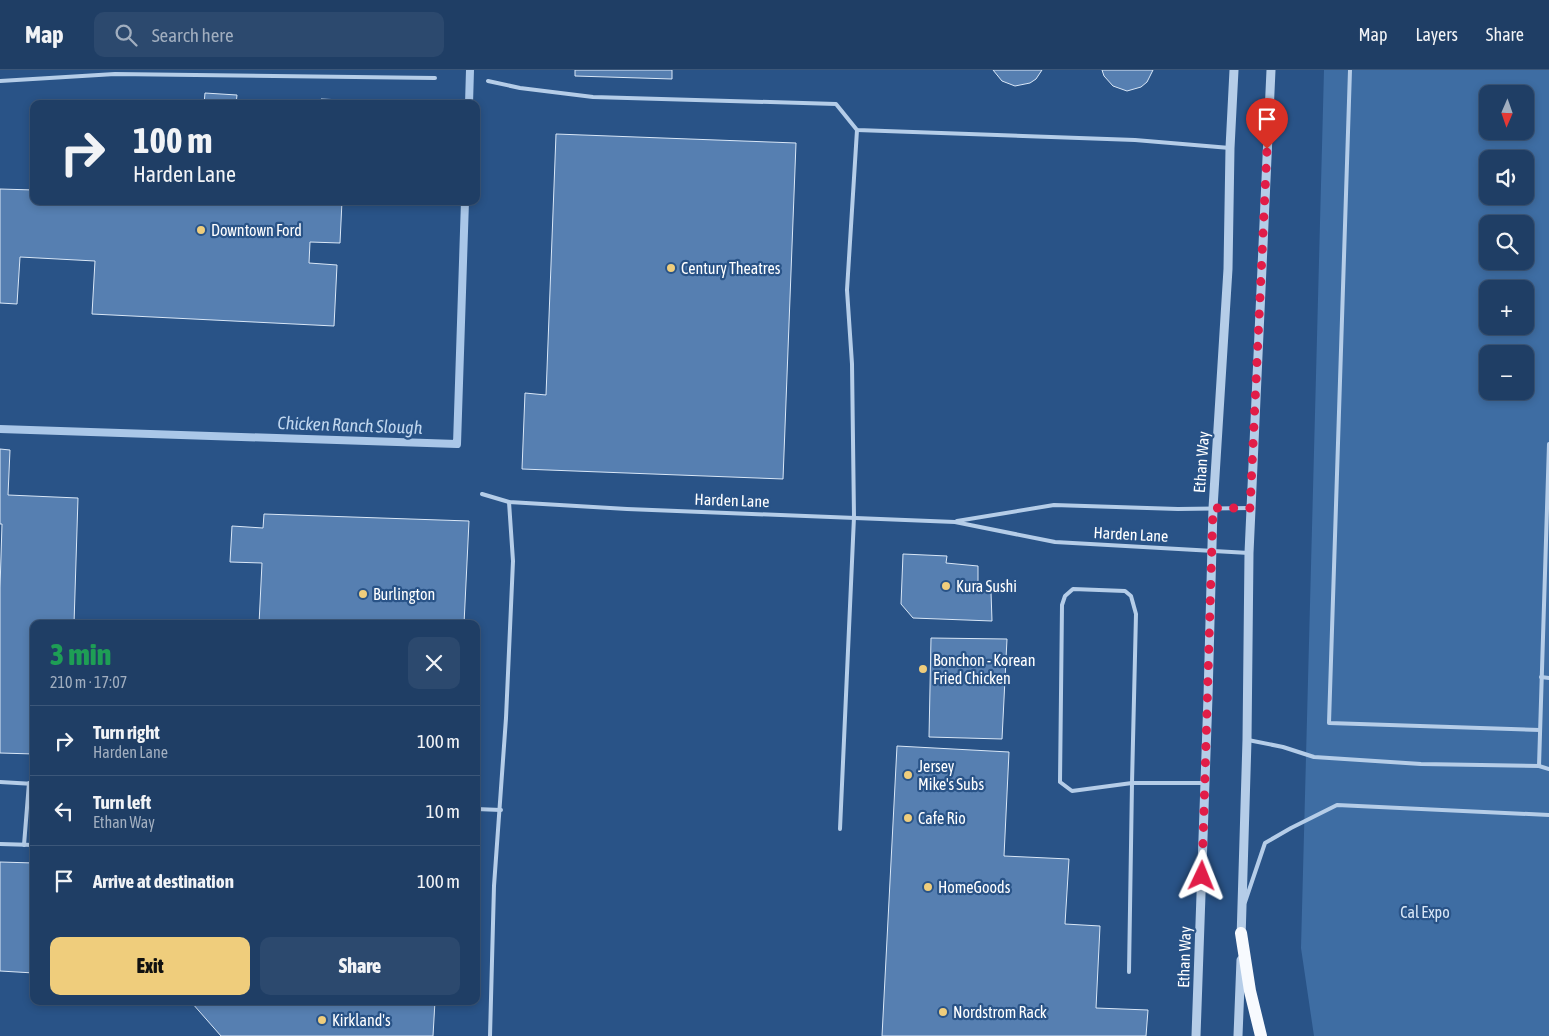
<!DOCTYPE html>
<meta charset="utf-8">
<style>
body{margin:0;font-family:"Asap Condensed",sans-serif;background:#2c496e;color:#f1f3f6;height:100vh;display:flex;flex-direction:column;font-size:19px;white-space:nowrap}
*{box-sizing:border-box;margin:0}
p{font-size:16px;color:#a1aebf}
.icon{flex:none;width:28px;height:28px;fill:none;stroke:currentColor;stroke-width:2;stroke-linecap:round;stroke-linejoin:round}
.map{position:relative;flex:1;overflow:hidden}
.side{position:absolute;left:30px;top:550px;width:450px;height:385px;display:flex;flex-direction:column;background:#1f3e65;border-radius:10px;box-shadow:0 2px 8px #0003,0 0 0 1px #3c5779}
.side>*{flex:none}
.guide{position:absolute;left:30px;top:30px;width:450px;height:105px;border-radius:10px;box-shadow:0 2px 8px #0003,0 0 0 1px #3c5779;background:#1f3e65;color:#f1f3f6;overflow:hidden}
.needle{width:32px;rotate:182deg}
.controls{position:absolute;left:1479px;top:15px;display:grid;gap:10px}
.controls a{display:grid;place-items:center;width:55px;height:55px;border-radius:10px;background:#1f3e65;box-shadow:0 2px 8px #0003,0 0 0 1px #3c5779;font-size:25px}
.pin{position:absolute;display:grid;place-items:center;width:42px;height:42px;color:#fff;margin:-51px -21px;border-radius:50% 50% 50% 0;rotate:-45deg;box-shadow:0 0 5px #0007}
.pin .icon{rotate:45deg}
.me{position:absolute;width:55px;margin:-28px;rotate:2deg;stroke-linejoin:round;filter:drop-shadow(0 0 4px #0008)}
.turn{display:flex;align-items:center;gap:18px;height:105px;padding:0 20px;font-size:22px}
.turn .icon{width:65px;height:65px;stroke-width:2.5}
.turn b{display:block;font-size:35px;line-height:42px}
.round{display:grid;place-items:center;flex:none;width:52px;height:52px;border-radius:10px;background:#2c496e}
.head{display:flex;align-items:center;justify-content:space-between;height:85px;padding:0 20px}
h1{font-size:30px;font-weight:800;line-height:38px;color:#1e9e55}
.primary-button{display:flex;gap:10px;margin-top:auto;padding:10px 20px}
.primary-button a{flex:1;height:58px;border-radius:10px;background:#efcd7c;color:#111;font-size:20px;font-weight:800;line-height:58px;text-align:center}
.primary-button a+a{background:#2c496e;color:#f1f3f6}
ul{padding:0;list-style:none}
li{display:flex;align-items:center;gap:15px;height:70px;padding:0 20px;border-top:1px solid #3c5779}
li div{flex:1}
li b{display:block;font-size:19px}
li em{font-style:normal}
header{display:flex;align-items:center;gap:30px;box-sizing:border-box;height:70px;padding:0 25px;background:#1f3e65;border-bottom:1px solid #3c5779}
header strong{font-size:24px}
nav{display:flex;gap:28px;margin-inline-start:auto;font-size:18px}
.search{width:350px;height:45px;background:#2c496e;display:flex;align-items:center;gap:12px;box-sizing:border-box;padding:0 18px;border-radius:10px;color:#a1aebf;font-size:19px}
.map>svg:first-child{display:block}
.green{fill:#3e6da3;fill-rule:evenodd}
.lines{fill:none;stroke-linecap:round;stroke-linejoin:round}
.stream{stroke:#aac7e8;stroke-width:8}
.building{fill:#567fb1;stroke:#d9e7f7}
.service{stroke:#b5cde8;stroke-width:4}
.tertiary{stroke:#b5cde8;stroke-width:9}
.primary{stroke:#f7fafe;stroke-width:12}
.route{stroke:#e11d48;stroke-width:9;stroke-dasharray:0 16.2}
.poi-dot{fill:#efcd7c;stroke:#295387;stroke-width:2}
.labels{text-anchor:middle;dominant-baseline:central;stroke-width:4.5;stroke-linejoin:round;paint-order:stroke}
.poi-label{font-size:16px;fill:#fff;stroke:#295387;text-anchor:start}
.street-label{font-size:16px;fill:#fff;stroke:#295387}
.park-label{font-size:16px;fill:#d9e7f7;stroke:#295387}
.water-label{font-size:18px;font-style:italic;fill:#c1d7ef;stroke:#295387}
</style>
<header>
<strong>Map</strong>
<div class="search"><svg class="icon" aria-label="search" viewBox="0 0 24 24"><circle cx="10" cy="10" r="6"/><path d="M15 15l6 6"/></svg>Search here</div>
<nav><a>Map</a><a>Layers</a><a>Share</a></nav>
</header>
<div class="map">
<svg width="1549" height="966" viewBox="0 0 1549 966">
<rect width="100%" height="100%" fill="#295387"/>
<path class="green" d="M 1324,0 L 1549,0 L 1549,966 L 1314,966 L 1301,878 ZM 1488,24 L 1525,24 L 1525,61 L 1488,61 ZM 1488,89 L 1525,89 L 1525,126 L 1488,126 ZM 1488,154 L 1525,154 L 1525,191 L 1488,191 ZM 1488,219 L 1525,219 L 1525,256 L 1488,256 ZM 1488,284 L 1525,284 L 1525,321 L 1488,321 Z"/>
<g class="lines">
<g class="stream">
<path d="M 469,34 L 470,0"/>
<path d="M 0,359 L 457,374 L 465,131"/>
</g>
</g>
<g class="building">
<path d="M 575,0 L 672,0 L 672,9 L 575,6 Z"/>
<path d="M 993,0 L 1042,0 L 1036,9 L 1030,13 L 1015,16 L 1002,11 Z"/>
<path d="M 1102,0 L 1153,0 L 1147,12 L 1141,17 L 1127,21 L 1113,16 L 1104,6 Z"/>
<path d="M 205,23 L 237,25 L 236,34 L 204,34 Z"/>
<path d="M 321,29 L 363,31 L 363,34 L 320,34 Z"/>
<path d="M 103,30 L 184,34 L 103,34 Z"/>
<path d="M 556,64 L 796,73 L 783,409 L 522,399 L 525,323 L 546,325 Z"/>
<path d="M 0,119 L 34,120 L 34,131 L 342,131 L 340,173 L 310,172 L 309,193 L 337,195 L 334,256 L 92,244 L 95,191 L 20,187 L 17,234 L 0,233 Z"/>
<path d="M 0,379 L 10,380 L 8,425 L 78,428 L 74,554 L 34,554 L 34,684 L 0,683 L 0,518 L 2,454 L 0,454 Z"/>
<path d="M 264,444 L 469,451 L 464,554 L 259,554 L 262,493 L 230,492 L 232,456 L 263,458 Z"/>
<path d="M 903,484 L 947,486 L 946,493 L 978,496 L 978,522 L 991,522 L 992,551 L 913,548 L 901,534 Z"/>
<path d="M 931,568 L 1007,569 L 1002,669 L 929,667 Z"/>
<path d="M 897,676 L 1009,682 L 1004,786 L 1069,789 L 1065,854 L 1100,856 L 1096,938 L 1148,940 L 1146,966 L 882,966 Z"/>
<path d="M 0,792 L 34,793 L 34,903 L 0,901 Z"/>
<path d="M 192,931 L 435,931 L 433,966 L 221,966 L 192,933 Z"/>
</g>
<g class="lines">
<g class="service">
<path d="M 1350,0 L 1329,653 L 1540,660"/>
<path d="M 0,11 L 115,4 L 435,8"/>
<path d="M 488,11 L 520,18 L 593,27 L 836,34 L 857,60 L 1135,70 L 1230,78"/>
<path d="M 1549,374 L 1539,696 L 1549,699"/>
<path d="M 482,424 L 509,432 L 627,439 L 955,452 L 1055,472 L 1249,483"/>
<path d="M 957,451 L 1054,435 L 1178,439 L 1250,438"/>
<path d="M 1073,519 L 1125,521 L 1131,526 L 1136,544 L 1132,713 L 1072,721 L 1060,712 L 1062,535 L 1065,526 Z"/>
<path d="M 1541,607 L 1549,608"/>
<path d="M 1248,670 L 1283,677 L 1314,687 L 1421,694 L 1539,696"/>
<path d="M 0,712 L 34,714"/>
<path d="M 476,739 L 501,740"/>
<path d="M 840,759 L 854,447 L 852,294 L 847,220 L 857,60"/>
<path d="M 0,774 L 34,775"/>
<path d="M 24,775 L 29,713"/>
<path d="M 1245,832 L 1265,773 L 1291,758 L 1337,735 L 1549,745"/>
<path d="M 1129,902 L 1132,713 L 1205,713"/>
<path d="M 490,966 L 494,816 L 506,648 L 513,491 L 509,432"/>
</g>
<g class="tertiary">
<path d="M 1241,869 L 1247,670 L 1249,483 L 1271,0"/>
<path d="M 1196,966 L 1208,627 L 1213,438 L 1228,199 L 1230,78 L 1234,0"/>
<path d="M 1238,966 L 1241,890"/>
</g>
<path class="primary" d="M 1241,863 L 1250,921 L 1261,966"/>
</g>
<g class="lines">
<path class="route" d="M 1202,806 L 1213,438 L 1250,438 L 1267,79"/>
</g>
<g class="poi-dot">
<circle cx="201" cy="160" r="5"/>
<circle cx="671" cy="198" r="5"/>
<circle cx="946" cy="516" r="5"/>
<circle cx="363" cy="524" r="5"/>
<circle cx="923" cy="599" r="5"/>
<circle cx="908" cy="705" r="5"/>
<circle cx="908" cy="748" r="5"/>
<circle cx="928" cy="817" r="5"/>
<circle cx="943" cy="942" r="5"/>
<circle cx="322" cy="950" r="5"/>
</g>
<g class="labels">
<g class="poi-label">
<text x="211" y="160">Downtown Ford</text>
<text x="681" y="198">Century Theatres</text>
<text x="956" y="516">Kura Sushi</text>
<text x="373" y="524">Burlington</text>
<text x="933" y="590">Bonchon - Korean<tspan x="933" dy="18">Fried Chicken</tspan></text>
<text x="918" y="696">Jersey<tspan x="918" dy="18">Mike's Subs</tspan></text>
<text x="918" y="748">Cafe Rio</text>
<text x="938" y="817">HomeGoods</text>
<text x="953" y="942">Nordstrom Rack</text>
<text x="332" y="950">Kirkland's</text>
</g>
<g class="street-label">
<text transform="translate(1201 392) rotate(-86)">Ethan Way</text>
<text transform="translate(732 430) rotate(2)">Harden Lane</text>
<text transform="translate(1131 464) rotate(3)">Harden Lane</text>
<text transform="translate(1184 887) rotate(-88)">Ethan Way</text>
</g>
<g class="park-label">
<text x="1425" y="842">Cal Expo</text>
</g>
<g class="water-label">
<text transform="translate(350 355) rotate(2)">Chicken Ranch Slough</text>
</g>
</g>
</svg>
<div class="controls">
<a><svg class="needle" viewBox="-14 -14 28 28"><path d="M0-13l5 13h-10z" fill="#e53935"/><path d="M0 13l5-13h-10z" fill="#a1aebf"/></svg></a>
<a><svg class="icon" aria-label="sound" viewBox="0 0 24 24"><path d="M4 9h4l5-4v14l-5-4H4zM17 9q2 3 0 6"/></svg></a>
<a><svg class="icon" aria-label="search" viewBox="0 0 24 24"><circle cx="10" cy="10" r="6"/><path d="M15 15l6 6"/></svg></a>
<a>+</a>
<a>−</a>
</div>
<div class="pin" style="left:1267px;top:79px;background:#d93025"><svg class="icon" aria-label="arrive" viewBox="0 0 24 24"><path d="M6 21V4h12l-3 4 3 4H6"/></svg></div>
<svg class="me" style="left:1202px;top:806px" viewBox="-20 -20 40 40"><path d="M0-17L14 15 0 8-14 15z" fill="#e11d48" stroke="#fff" stroke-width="4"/></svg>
<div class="guide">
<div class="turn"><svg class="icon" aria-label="right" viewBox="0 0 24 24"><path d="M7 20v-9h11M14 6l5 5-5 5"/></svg><div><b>100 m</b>Harden Lane</div></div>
</div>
<section class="side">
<div class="head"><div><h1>3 min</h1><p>210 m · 17:07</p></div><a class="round"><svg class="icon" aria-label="close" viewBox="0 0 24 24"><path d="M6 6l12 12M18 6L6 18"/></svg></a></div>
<ul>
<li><svg class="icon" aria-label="right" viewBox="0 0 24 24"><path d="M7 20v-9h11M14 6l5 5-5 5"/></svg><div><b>Turn right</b><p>Harden Lane</p></div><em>100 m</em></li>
<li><svg class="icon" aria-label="left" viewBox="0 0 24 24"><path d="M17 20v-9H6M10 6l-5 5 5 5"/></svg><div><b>Turn left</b><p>Ethan Way</p></div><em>10 m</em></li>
<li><svg class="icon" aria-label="arrive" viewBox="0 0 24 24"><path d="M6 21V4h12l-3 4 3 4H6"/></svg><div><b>Arrive at destination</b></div><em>100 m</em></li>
</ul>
<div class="primary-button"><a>Exit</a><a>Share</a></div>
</section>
</div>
